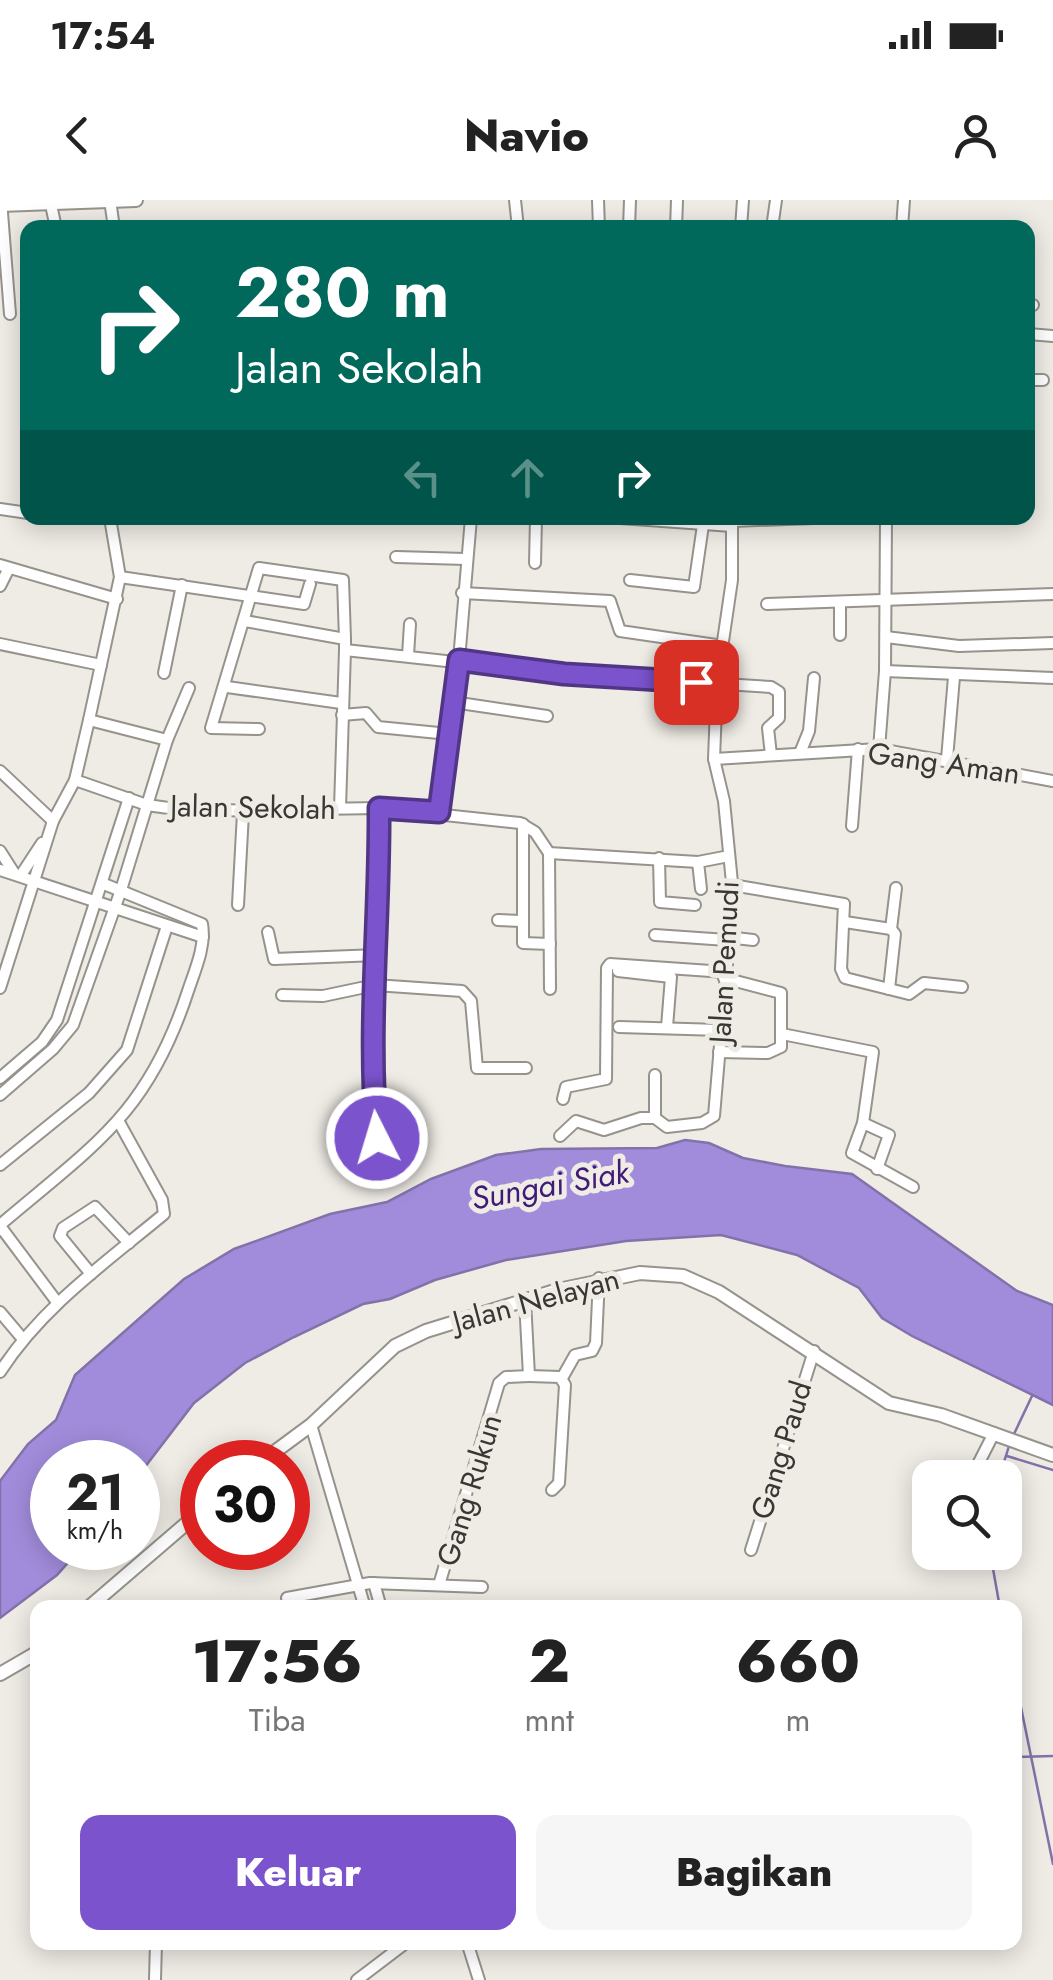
<!DOCTYPE html>
<html lang="id">
<style>
body{margin:0;font-family:Jost,sans-serif;background:#f6f6f6;color:#222;height:100vh;display:flex;flex-direction:column;font-size:38px;white-space:nowrap}
*{box-sizing:border-box;margin:0}
p{font-size:32px;color:#767676}
.icon{flex:none;width:55px;height:55px;fill:none;stroke:currentColor;stroke-width:2;stroke-linecap:round;stroke-linejoin:round}
.map{position:relative;flex:1;overflow:hidden}
.drawer{position:absolute;left:30px;top:1400px;width:992px;height:350px;display:flex;flex-direction:column;background:#fff;border-radius:20px;box-shadow:0 5px 25px #0003}
.drawer>*{flex:none}
.banner{position:absolute;left:20px;top:20px;width:1015px;height:305px;border-radius:20px;box-shadow:0 5px 25px #0003;background:#00695c;color:#fff;overflow:hidden}
.fabs{position:absolute;left:912px;top:1260px;display:grid;gap:20px}
.fabs a{display:grid;place-items:center;width:110px;height:110px;border-radius:20px;background:#fff;box-shadow:0 5px 25px #0003;font-size:50px}
.speed{position:absolute;left:30px;top:1240px;display:flex;gap:20px;font-size:50px;font-weight:700;text-align:center}
.speed>*{display:grid;place-content:center;width:130px;height:130px;border-radius:50%;background:#fff;box-shadow:0 5px 25px #0003;line-height:1}
.speed small{font-size:25px;font-weight:400}
.speed .limit{border:15px solid #d22;background:#fff;color:#111}
.pin{position:absolute;display:grid;place-items:center;width:85px;height:85px;color:#fff;margin:-42px;border-radius:20px;box-shadow:0 5px 15px #0006}
.me{position:absolute;width:110px;margin:-55px;rotate:355deg;stroke-linejoin:round;filter:drop-shadow(0 0 8px #0008)}
.turn{display:flex;align-items:center;gap:35px;height:210px;padding:0 50px;font-size:45px}
.turn .icon{width:130px;height:130px;stroke-width:2.5}
.turn b{display:block;font-size:70px;line-height:85px}
.lanes{display:flex;align-items:center;height:95px;padding:0 50px;background:#0003;justify-content:center;gap:50px;direction:ltr}
.lanes .off{opacity:.35}
.eta{display:flex;justify-content:space-evenly;align-items:center;height:170px;text-align:center}
.eta b{font-size:60px;font-weight:800;line-height:70px}
.cta{display:flex;gap:20px;margin-top:auto;padding:20px 50px}
.cta a{flex:1;height:115px;border-radius:20px;background:#7b53cc;color:#fff;font-size:40px;font-weight:800;line-height:115px;text-align:center}
.cta a+a{background:#f6f6f6;color:#222}
.status{display:flex;justify-content:space-between;align-items:center;height:70px;padding:0 50px;background:#fff;direction:ltr}
.status svg{height:28px;fill:currentColor}
header{display:flex;justify-content:space-between;align-items:center;height:130px;padding:0 50px;background:#fff;font-size:45px;font-weight:800}
.map>svg:first-child{display:block}
.water{fill:#a18cdb;stroke:#8272a9;stroke-width:2.5}
.lines{fill:none;stroke-linecap:round;stroke-linejoin:round}
.stream{stroke:#8272a9;stroke-width:2.5}
.minor-casing{stroke:#96928c;stroke-width:14}
.major-casing{stroke:#96928c;stroke-width:16}
.minor{stroke:#fff;stroke-width:10}
.major{stroke:#fff;stroke-width:12}
.route-casing{stroke:#503685;stroke-width:25}
.route{stroke:#7b53cc;stroke-width:18}
.labels{text-anchor:middle;dominant-baseline:central;stroke-width:10;stroke-linejoin:round;paint-order:stroke}
.street-label{font-size:30px;fill:#383734;stroke:#efebe5}
.water-label{font-size:32px;font-style:italic;fill:#3f1a76;stroke:#efebe5}
</style>
<div class="status"><b>17:54</b><svg viewBox="0 0 49 12"><path d="M0 12V9h3v3zM5 12V6h3v6zM10 12V3h3v9zM15 12V0h3v12zM26 1h20v11H26zM47 4h2v5h-2z"/></svg></div>
<header><svg class="icon" aria-label="back" viewBox="0 0 24 24"><path d="M15 5l-7 7 7 7"/></svg>Navio<svg class="icon" aria-label="person" viewBox="0 0 24 24"><circle cx="12" cy="8" r="4"/><path d="M4 21q1-7 8-7t8 7"/></svg></header>
<div class="map">
<svg width="1053" height="1780" viewBox="0 0 1053 1780">
<rect width="100%" height="100%" fill="#efebe5"/>
<path class="water" d="M 685,940 L 709,943 L 743,958 L 785,966 L 852,974 L 1017,1091 L 1053,1105 L 1053,1205 L 912,1136 L 882,1118 L 859,1088 L 797,1055 L 721,1035 L 626,1041 L 506,1060 L 435,1080 L 390,1099 L 363,1104 L 294,1137 L 245,1163 L 194,1203 L 138,1276 L 138,1262 L 52,1262 L 52,1348 L 81,1348 L 57,1375 L 0,1418 L 0,1281 L 28,1244 L 56,1220 L 75,1175 L 184,1079 L 234,1049 L 330,1014 L 387,1002 L 431,979 L 496,955 L 541,949 L 657,948 Z"/>
<g class="lines">
<g class="stream">
<path d="M 1014,1234 L 1032,1196"/>
<path d="M 1007,1256 L 1053,1270"/>
<path d="M 999,1278 L 1009,1246"/>
<path d="M 990,1352 L 1000,1408"/>
<path d="M 1015,1478 L 1053,1664"/>
<path d="M 1015,1557 L 1053,1556"/>
<path d="M 405,1750 L 416,1742"/>
</g>
<g class="minor-casing">
<g id="minor">
<path d="M 1,0 L 10,114"/>
<path d="M 50,0 L 56,28"/>
<path d="M 110,0 L 114,28"/>
<path d="M 515,0 L 518,28"/>
<path d="M 598,0 L 599,28"/>
<path d="M 629,28 L 630,0"/>
<path d="M 676,28 L 677,0"/>
<path d="M 741,28 L 743,0"/>
<path d="M 772,28 L 776,0"/>
<path d="M 902,28 L 904,0"/>
<path d="M 1028,104 L 1033,105"/>
<path d="M 1028,134 L 1053,136"/>
<path d="M 1028,180 L 1043,180"/>
<path d="M 0,309 L 28,313"/>
<path d="M 620,318 L 732,326"/>
<path d="M 732,321 L 814,318"/>
<path d="M 396,357 L 466,359"/>
<path d="M 535,363 L 536,318"/>
<path d="M 0,365 L 117,399"/>
<path d="M 120,377 L 304,404 L 310,384"/>
<path d="M 630,380 L 694,387 L 703,325"/>
<path d="M 0,386 L 8,370"/>
<path d="M 462,393 L 610,401 L 620,431 L 723,446"/>
<path d="M 767,404 L 1053,394"/>
<path d="M 245,421 L 345,439 L 345,450 L 564,474 L 771,487 L 779,492 L 779,518 L 768,528 L 771,555"/>
<path d="M 840,435 L 840,405"/>
<path d="M 886,437 L 959,446 L 1053,443"/>
<path d="M 0,444 L 101,465"/>
<path d="M 408,455 L 410,424"/>
<path d="M 885,471 L 1053,478"/>
<path d="M 164,473 L 182,385"/>
<path d="M 227,487 L 341,503"/>
<path d="M 453,502 L 547,516"/>
<path d="M 342,515 L 366,513 L 378,527 L 449,534"/>
<path d="M 89,520 L 167,540"/>
<path d="M 259,529 L 211,528 L 259,368 L 343,380 L 345,439"/>
<path d="M 879,549 L 885,471 L 886,318"/>
<path d="M 800,553 L 809,531 L 814,478"/>
<path d="M 714,559 L 879,549 L 1053,581"/>
<path d="M 947,559 L 954,477"/>
<path d="M 0,571 L 53,621"/>
<path d="M 75,580 L 147,605 L 190,611 L 379,608 L 520,623 L 535,632 L 549,653 L 698,662"/>
<path d="M 340,608 L 345,450"/>
<path d="M 379,608 L 380,725 L 371,852 L 380,976"/>
<path d="M 439,611 L 459,460 L 471,318"/>
<path d="M 523,624 L 523,743 L 550,744"/>
<path d="M 852,626 L 858,549"/>
<path d="M 0,651 L 14,673"/>
<path d="M 549,653 L 550,789"/>
<path d="M 659,658 L 660,702 L 695,705"/>
<path d="M 0,670 L 203,737"/>
<path d="M 21,675 L 42,643"/>
<path d="M 732,685 L 844,704 L 841,769 L 845,778 L 909,794 L 924,783 L 962,787"/>
<path d="M 701,689 L 698,662 L 729,656"/>
<path d="M 238,705 L 243,613"/>
<path d="M 498,720 L 523,721"/>
<path d="M 845,722 L 891,729 L 895,734 L 889,789"/>
<path d="M 891,729 L 896,688"/>
<path d="M 268,732 L 274,759 L 378,755"/>
<path d="M 655,735 L 727,740"/>
<path d="M 727,737 L 753,740"/>
<path d="M 618,771 L 671,777 L 667,827"/>
<path d="M 0,788 L 53,621 L 75,580 L 89,520 L 120,377 L 110,318"/>
<path d="M 282,795 L 323,796 L 375,785 L 462,791 L 471,801 L 477,868 L 526,868"/>
<path d="M 619,827 L 720,830"/>
<path d="M 782,834 L 873,852 L 863,923 L 852,953 L 913,987"/>
<path d="M 719,852 L 768,853 L 781,847 L 781,793 L 724,778"/>
<path d="M 0,878 L 42,842 L 57,820 L 129,598"/>
<path d="M 0,895 L 53,849 L 73,825 L 121,690 L 167,540 L 189,488"/>
<path d="M 563,899 L 566,887 L 606,879 L 607,768 L 610,764 L 725,772"/>
<path d="M 373,900 L 396,900 L 404,913"/>
<path d="M 655,918 L 655,875"/>
<path d="M 863,923 L 889,935 L 877,969"/>
<path d="M 560,936 L 576,921 L 604,930 L 641,918 L 655,918 L 667,927 L 702,923 L 714,916 L 733,693 L 724,601 L 714,559 L 717,482 L 732,380 L 732,318"/>
<path d="M 0,965 L 89,893 L 127,850 L 167,726"/>
<path d="M 0,1025 C 94,945 148,914 188,791 C 195,770 206,746 202,724 L 104,684"/>
<path d="M 0,1026 L 57,1102"/>
<path d="M 91,1074 L 60,1036 L 63,1028 L 95,1007 L 129,1043"/>
<path d="M 0,1112 L 22,1138"/>
<path d="M 0,1172 C 42,1107 105,1063 164,1014 L 162,1000 L 120,924"/>
<path d="M 529,1176 L 560,1177 L 565,1185 L 559,1283 L 552,1290"/>
<path d="M 562,1178 L 575,1155 L 592,1151 L 596,1143 L 599,1078"/>
<path d="M 311,1225 L 365,1408"/>
<path d="M 971,1278 L 994,1233"/>
<path d="M 751,1350 L 814,1151"/>
<path d="M 374,1383 L 381,1408"/>
<path d="M 439,1385 L 499,1183 L 506,1177 L 529,1176 L 525,1100"/>
<path d="M 287,1398 L 370,1383 L 482,1387"/>
<path d="M 467,1742 L 479,1780"/>
<path d="M 155,1780 L 156,1742"/>
<path d="M 357,1780 L 407,1742"/>
</g>
</g>
<g class="major-casing">
<g id="major">
<path d="M 0,5 L 136,0"/>
<path d="M 261,1262 L 311,1225 L 395,1146 L 426,1131 L 558,1090 L 640,1073 L 683,1076 L 719,1092 L 889,1203 L 941,1215 L 1053,1255"/>
<path d="M 88,1408 L 202,1310"/>
<path d="M 0,1474 L 38,1452"/>
</g>
</g>
<use href="#minor" class="minor"/>
<use href="#major" class="major"/>
</g>
<g class="lines">
<g class="route-casing">
<path id="route" d="M 377,938 C 367,828 380,718 379,608 L 439,612 L 459,460 L 564,474 L 696,482"/>
</g>
<use href="#route" class="route"/>
</g>
<g class="labels">
<g class="street-label">
<text transform="translate(944 563) rotate(8)">Gang Aman</text>
<text transform="translate(253 607) rotate(1)">Jalan Sekolah</text>
<text transform="translate(724 762) rotate(-87)">Jalan Pemudi</text>
<text transform="translate(536 1100) rotate(-15)">Jalan Nelayan</text>
<text transform="translate(781 1250) rotate(-73)">Gang Paud</text>
<text transform="translate(469 1290) rotate(-73)">Gang Rukun</text>
</g>
<g class="water-label">
<text transform="translate(550 985) rotate(-10)">Sungai Siak</text>
</g>
</g>
</svg>
<div class="fabs">
<a><svg class="icon" aria-label="search" viewBox="0 0 24 24"><circle cx="10" cy="10" r="6"/><path d="M15 15l6 6"/></svg></a>
</div>
<div class="speed"><div>21<small>km/h</small></div><div class="limit">30</div></div>
<div class="pin" style="left:696px;top:482px;background:#d93025"><svg class="icon" aria-label="arrive" viewBox="0 0 24 24"><path d="M6 21V4h12l-3 4 3 4H6"/></svg></div>
<svg class="me" style="left:377px;top:938px" viewBox="-20 -20 40 40"><circle r="17" fill="#7b53cc" stroke="#fff" stroke-width="3"/><path d="M0-11L8 9 0 5-8 9z" fill="#fff"/></svg>
<div class="banner">
<div class="turn"><svg class="icon" aria-label="right" viewBox="0 0 24 24"><path d="M7 20v-9h11M14 6l5 5-5 5"/></svg><div><b>280 m</b>Jalan Sekolah</div></div>
<div class="lanes"><svg class="icon off" aria-label="left" viewBox="0 0 24 24"><path d="M17 20v-9H6M10 6l-5 5 5 5"/></svg><svg class="icon off" aria-label="ahead" viewBox="0 0 24 24"><path d="M12 20V5M6 11l6-6 6 6"/></svg><svg class="icon" aria-label="right" viewBox="0 0 24 24"><path d="M7 20v-9h11M14 6l5 5-5 5"/></svg></div>
</div>
<section class="drawer">
<div class="eta">
<div><b>17:56</b><p>Tiba</p></div>
<div><b>2</b><p>mnt</p></div>
<div><b>660</b><p>m</p></div>
</div>
<div class="cta"><a>Keluar</a><a>Bagikan</a></div>
</section>
</div>
